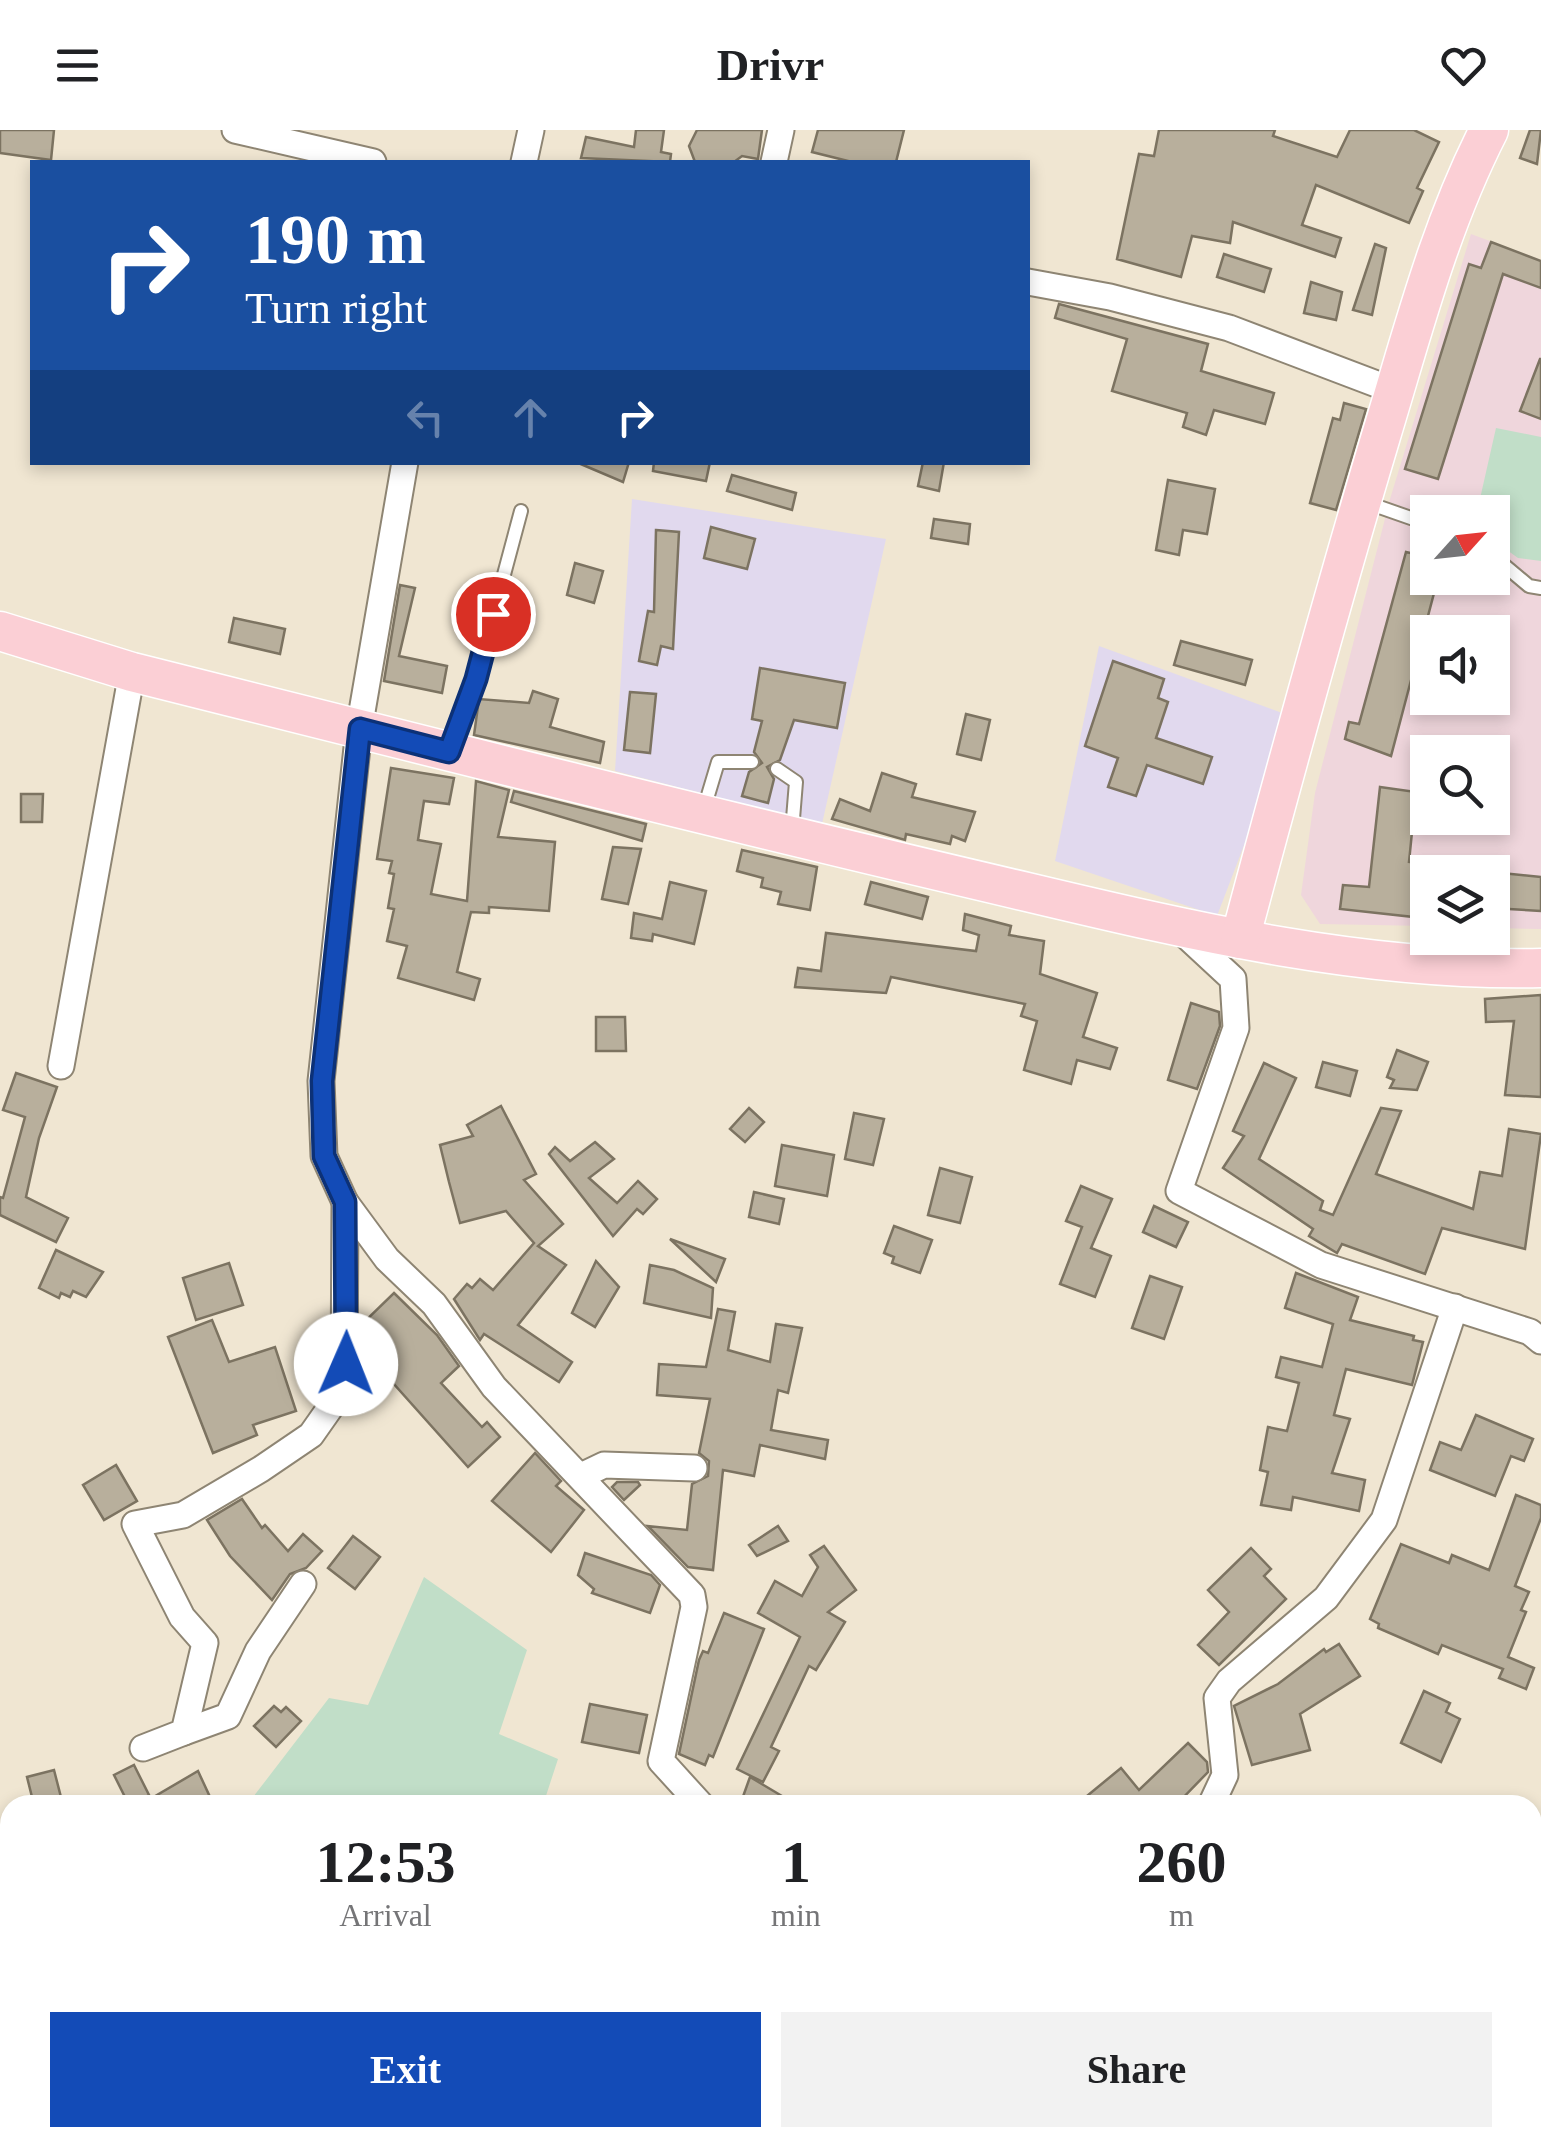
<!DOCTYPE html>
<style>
body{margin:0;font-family:Georgia,serif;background:#f2f2f2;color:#202124;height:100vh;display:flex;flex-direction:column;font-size:38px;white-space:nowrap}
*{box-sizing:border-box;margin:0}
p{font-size:32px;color:#757577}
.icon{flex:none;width:55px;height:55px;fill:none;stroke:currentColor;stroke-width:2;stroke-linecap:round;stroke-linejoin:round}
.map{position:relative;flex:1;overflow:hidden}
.panel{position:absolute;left:0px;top:1665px;width:1542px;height:352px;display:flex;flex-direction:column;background:#fff;border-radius:30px 30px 0 0;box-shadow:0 5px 15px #0003}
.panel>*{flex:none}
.hud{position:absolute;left:30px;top:30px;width:1000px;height:305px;border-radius:0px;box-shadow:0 5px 15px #0003;background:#1a4fa0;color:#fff;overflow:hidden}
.needle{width:65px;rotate:63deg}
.buttons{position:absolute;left:1410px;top:365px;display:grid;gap:20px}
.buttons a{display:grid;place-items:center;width:100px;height:100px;border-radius:0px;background:#fff;box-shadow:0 5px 15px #0003;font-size:50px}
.pin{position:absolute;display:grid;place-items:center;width:85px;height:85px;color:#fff;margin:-42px;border:5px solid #fff;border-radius:50%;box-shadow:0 2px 10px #0007}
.me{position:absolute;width:110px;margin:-55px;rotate:1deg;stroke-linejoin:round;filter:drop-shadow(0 0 8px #0008)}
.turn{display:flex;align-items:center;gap:35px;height:210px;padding:0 50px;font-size:45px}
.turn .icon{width:130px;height:130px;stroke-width:2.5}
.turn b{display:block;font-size:70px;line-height:85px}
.lanes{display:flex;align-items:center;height:95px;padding:0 50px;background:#0003;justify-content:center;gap:50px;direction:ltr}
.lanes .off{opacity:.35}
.eta{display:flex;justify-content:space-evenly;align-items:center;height:170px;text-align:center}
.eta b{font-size:60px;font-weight:600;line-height:70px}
.cta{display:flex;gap:20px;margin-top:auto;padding:20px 50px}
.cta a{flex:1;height:115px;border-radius:0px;background:#134bb7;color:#fff;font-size:40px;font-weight:600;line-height:115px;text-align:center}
.cta a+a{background:#f2f2f2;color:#202124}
header{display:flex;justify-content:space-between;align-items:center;height:130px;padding:0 50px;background:#fff;font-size:45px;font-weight:600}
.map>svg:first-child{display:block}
.commercial{fill:#e1d9ee}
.education{fill:#efd6dc;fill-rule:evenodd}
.green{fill:#c1dec8}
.building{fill:#b8af9c;stroke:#7c7361;stroke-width:2.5}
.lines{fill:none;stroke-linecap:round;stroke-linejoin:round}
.lane-casing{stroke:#8e8573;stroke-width:16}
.street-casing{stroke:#8e8573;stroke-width:29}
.primary-casing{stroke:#fff;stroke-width:41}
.lane{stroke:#fff;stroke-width:12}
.street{stroke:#fff;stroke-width:25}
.primary{stroke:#fbcfd5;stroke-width:38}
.route-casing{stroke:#0c3177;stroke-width:25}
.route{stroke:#134bb7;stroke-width:18}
</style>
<header><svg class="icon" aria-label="menu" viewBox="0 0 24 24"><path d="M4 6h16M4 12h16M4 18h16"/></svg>Drivr<svg class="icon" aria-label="heart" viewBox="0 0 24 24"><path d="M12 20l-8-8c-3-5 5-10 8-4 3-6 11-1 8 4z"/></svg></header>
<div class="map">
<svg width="1541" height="2017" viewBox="0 0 1541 2017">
<rect width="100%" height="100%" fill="#f0e6d2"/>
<g class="commercial">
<path d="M 632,369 L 886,409 L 822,694 L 615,641 Z"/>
<path d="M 1099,516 L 1293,587 L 1217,786 L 1055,731 Z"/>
</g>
<path class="education" d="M 1471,104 L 1541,130 L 1541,799 L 1493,798 L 1492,742 L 1428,742 L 1427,796 L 1320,794 L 1301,765 L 1315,663 L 1390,369 ZM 1428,382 L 1492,382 L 1492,448 L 1428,448 ZM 1428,502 L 1492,502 L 1492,568 L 1428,568 ZM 1428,622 L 1492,622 L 1492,688 L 1428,688 Z"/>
<g class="green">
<path d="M 1496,298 L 1541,307 L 1541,431 L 1518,428 L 1493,410 L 1492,382 L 1477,382 Z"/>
<path d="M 424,1447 L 527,1520 L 499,1604 L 558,1629 L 543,1675 L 247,1675 L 329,1568 L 368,1575 Z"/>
<path d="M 0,1965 L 10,1968 L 10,2008 L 615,2008 L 612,2017 L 0,2017 Z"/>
<path d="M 1353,2008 L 1507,2008 L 1507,2017 L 1342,2017 Z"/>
</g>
<g class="building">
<path d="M 0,0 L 54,0 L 51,30 L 0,23 Z"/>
<path d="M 636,0 L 664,0 L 661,22 L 671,24 L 670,32 L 581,28 L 586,7 L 634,17 Z"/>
<path d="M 697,0 L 762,0 L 758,29 L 742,26 L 734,32 L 695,32 L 689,16 Z"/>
<path d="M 818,0 L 904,0 L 896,32 L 852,32 L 812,22 Z"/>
<path d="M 1159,0 L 1275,0 L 1273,6 L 1337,27 L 1350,0 L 1414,0 L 1439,12 L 1417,58 L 1423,61 L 1409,93 L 1316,55 L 1302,95 L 1341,108 L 1335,127 L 1233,92 L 1230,113 L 1192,106 L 1181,147 L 1117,129 L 1139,24 L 1154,26 Z"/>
<path d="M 1530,0 L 1541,0 L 1537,34 L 1520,28 Z"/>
<path d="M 1491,112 L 1541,131 L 1541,158 L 1503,144 L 1438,349 L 1405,339 L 1469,134 L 1481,138 Z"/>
<path d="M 1375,114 L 1386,118 L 1372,185 L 1353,180 Z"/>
<path d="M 1224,124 L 1271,139 L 1264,162 L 1217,147 Z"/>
<path d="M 1311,152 L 1342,162 L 1336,190 L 1304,183 Z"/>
<path d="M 1059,174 L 1208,214 L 1201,241 L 1274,263 L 1265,294 L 1214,280 L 1206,305 L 1183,297 L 1187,283 L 1112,261 L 1127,209 L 1055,188 Z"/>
<path d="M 1540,229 L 1541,229 L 1541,289 L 1520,281 Z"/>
<path d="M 1344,273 L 1366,279 L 1336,380 L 1310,373 L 1333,288 L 1340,290 Z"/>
<path d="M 576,332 L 629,332 L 623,352 Z"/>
<path d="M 654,332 L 710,332 L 706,351 L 653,341 Z"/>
<path d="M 923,332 L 944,332 L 939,361 L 918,356 Z"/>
<path d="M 732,345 L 796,363 L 792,380 L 727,361 Z"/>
<path d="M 1168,350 L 1215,359 L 1207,404 L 1183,400 L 1179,425 L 1156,420 Z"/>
<path d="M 934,389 L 970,394 L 968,414 L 931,408 Z"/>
<path d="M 711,397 L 755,409 L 747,439 L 704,428 Z"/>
<path d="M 656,400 L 679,402 L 673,519 L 661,516 L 657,535 L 639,531 L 648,481 L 654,482 Z"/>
<path d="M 1406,422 L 1428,427 L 1428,448 L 1438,448 L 1391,626 L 1345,609 L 1349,592 L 1359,594 Z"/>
<path d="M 575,433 L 603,441 L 594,473 L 567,465 Z"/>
<path d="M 400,455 L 415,458 L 399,526 L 447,536 L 442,563 L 384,551 Z"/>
<path d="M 234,488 L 285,499 L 280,524 L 229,512 Z"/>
<path d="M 1181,511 L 1252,530 L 1245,555 L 1174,535 Z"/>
<path d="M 1113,531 L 1164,549 L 1158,568 L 1168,572 L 1156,608 L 1212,627 L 1203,654 L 1147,635 L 1136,666 L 1108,657 L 1118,628 L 1085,616 Z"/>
<path d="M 760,538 L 845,553 L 837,598 L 794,590 L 780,630 L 767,637 L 774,649 L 768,673 L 742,666 L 749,642 L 762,633 L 754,622 L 762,591 L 752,589 Z"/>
<path d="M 533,561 L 558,569 L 550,597 L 604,612 L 600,633 L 474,605 L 479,569 L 529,573 Z"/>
<path d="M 630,562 L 656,564 L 650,623 L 624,620 Z"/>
<path d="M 966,584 L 990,590 L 981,630 L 957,624 Z"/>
<path d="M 391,638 L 454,648 L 449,674 L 424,671 L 418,710 L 441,714 L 431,764 L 467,771 L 476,651 L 509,660 L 498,707 L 555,712 L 549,781 L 489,777 L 489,783 L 471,782 L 457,842 L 480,849 L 474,870 L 398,848 L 407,816 L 387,811 L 394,779 L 388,778 L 394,744 L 389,743 L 392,731 L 377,729 Z"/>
<path d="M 882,643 L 916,654 L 912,667 L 975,682 L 965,711 L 952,706 L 950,714 L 906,704 L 905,710 L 832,689 L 840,669 L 870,681 Z"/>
<path d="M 1380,657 L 1416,662 L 1409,732 L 1428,734 L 1428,771 L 1415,769 L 1414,787 L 1340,779 L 1343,755 L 1369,757 Z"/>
<path d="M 514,661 L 646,694 L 642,711 L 511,672 Z"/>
<path d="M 21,664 L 43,664 L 42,692 L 21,692 Z"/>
<path d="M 613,717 L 641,719 L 628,774 L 602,769 Z"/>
<path d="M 742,720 L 817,737 L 810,780 L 778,774 L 781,762 L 761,757 L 763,748 L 737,741 Z"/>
<path d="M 1492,742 L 1541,747 L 1541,781 L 1492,778 Z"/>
<path d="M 670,752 L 706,761 L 694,814 L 653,804 L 652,811 L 631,808 L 634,783 L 662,789 Z"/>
<path d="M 871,752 L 928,767 L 922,789 L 865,774 Z"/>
<path d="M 965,784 L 1011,796 L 1009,805 L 1044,811 L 1040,844 L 1097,863 L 1083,907 L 1117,918 L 1110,939 L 1077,930 L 1071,954 L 1024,940 L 1037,891 L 1021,886 L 1025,874 L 891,847 L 886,863 L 795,857 L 798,838 L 821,841 L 826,803 L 976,821 L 979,805 L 963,800 Z"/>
<path d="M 1541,865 L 1541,967 L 1505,965 L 1514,891 L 1486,892 L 1485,869 Z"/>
<path d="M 1191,873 L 1219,882 L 1220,896 L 1197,959 L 1168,950 Z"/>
<path d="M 596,887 L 625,887 L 626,921 L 596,921 Z"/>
<path d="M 1397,920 L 1428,932 L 1417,960 L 1390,958 L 1394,950 L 1387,947 Z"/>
<path d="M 1323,932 L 1357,941 L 1350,966 L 1316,957 Z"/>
<path d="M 1264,933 L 1296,948 L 1259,1029 L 1323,1071 L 1320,1080 L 1333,1085 L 1381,978 L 1401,981 L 1376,1044 L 1473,1079 L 1480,1042 L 1502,1046 L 1509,999 L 1541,1004 L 1525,1119 L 1442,1098 L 1425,1144 L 1342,1114 L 1337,1123 L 1309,1106 L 1313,1099 L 1223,1038 L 1244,1006 L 1233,1001 Z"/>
<path d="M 16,943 L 57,957 L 39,1008 L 26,1067 L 68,1088 L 56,1112 L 0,1085 L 0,1067 L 3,1068 L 25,987 L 3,980 Z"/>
<path d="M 501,976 L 536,1044 L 524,1050 L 563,1094 L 538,1116 L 566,1135 L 518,1195 L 572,1232 L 559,1252 L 484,1204 L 480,1210 L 454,1169 L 467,1154 L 472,1158 L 480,1149 L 493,1160 L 534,1113 L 506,1081 L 460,1093 L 449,1052 L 440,1015 L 473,1006 L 467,995 Z"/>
<path d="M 749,978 L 764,992 L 745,1012 L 730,999 Z"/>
<path d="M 854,983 L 884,989 L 873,1035 L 845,1029 Z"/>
<path d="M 595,1012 L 614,1029 L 589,1048 L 617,1073 L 638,1051 L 657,1069 L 643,1084 L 637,1079 L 613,1106 L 549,1024 L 555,1017 L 570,1031 Z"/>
<path d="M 782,1015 L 834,1025 L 827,1066 L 775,1056 Z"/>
<path d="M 940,1038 L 972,1047 L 960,1093 L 928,1085 Z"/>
<path d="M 1081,1056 L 1112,1069 L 1091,1118 L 1111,1126 L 1095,1167 L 1060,1154 L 1082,1097 L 1066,1091 Z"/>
<path d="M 754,1062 L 784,1069 L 779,1094 L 749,1087 Z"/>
<path d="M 1154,1076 L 1188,1092 L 1176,1117 L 1143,1102 Z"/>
<path d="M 894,1096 L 932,1110 L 920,1143 L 892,1133 L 894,1127 L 884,1123 Z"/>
<path d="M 670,1109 L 725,1129 L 716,1152 Z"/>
<path d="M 56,1120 L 103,1142 L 86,1167 L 73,1161 L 70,1167 L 61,1163 L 59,1168 L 39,1158 Z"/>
<path d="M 596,1131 L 619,1157 L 595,1197 L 572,1183 Z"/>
<path d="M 229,1133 L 243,1175 L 196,1190 L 183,1148 Z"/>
<path d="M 650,1135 L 674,1140 L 713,1158 L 711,1188 L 644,1173 Z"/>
<path d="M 1296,1143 L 1358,1167 L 1350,1190 L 1414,1206 L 1413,1210 L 1423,1212 L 1412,1255 L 1346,1239 L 1334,1285 L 1350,1289 L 1332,1343 L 1365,1350 L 1359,1381 L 1293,1367 L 1291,1380 L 1261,1375 L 1268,1342 L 1260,1340 L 1268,1297 L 1287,1301 L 1299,1253 L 1276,1247 L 1281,1227 L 1322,1237 L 1333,1194 L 1285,1178 Z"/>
<path d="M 1150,1146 L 1182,1157 L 1164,1209 L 1132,1198 Z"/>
<path d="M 394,1163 L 437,1205 L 459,1236 L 441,1253 L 482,1297 L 487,1292 L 500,1307 L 468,1337 L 360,1216 L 361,1195 Z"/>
<path d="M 718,1179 L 735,1182 L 728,1220 L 770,1232 L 776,1194 L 802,1198 L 788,1263 L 778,1260 L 771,1300 L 828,1310 L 825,1329 L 760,1315 L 754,1346 L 723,1340 L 713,1440 L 688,1437 L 648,1396 L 687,1400 L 692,1354 L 708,1346 L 709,1331 L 699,1323 L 710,1269 L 657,1265 L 659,1234 L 706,1237 Z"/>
<path d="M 212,1190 L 229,1232 L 275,1217 L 296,1281 L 253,1295 L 257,1305 L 213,1323 L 168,1207 Z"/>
<path d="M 1476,1285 L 1533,1309 L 1524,1331 L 1511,1326 L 1495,1366 L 1430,1340 L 1440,1312 L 1461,1320 Z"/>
<path d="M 535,1323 L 561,1351 L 556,1356 L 584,1380 L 551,1422 L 492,1371 Z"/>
<path d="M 116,1335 L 137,1371 L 104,1390 L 83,1355 Z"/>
<path d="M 617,1352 L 638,1352 L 640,1355 L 624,1370 L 612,1357 Z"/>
<path d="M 1516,1365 L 1541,1375 L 1541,1388 L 1515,1456 L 1529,1462 L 1521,1480 L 1526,1482 L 1508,1527 L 1534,1538 L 1526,1559 L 1499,1548 L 1503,1539 L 1442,1515 L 1438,1524 L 1378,1498 L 1379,1494 L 1370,1489 L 1401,1414 L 1449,1433 L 1452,1425 L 1489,1440 Z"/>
<path d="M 242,1369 L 262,1398 L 265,1395 L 288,1421 L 303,1404 L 322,1421 L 306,1438 L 290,1444 L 272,1470 L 230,1426 L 207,1390 Z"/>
<path d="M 778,1396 L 788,1411 L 757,1426 L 749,1415 Z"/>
<path d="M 353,1406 L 380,1427 L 355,1459 L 328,1438 Z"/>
<path d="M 824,1416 L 856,1460 L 828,1482 L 845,1492 L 816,1540 L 809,1536 L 771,1617 L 779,1621 L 763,1652 L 737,1639 L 800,1507 L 758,1483 L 775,1451 L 802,1466 L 818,1437 L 810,1425 Z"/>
<path d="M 1251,1418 L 1271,1439 L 1264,1446 L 1286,1469 L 1219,1535 L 1198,1515 L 1229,1482 L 1208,1460 Z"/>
<path d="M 585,1423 L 651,1445 L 660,1455 L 650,1483 L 592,1463 L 594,1459 L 578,1445 Z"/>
<path d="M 724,1483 L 764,1499 L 713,1627 L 709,1625 L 705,1635 L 679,1624 L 699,1530 L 703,1521 L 708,1523 Z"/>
<path d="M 1339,1514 L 1360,1546 L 1300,1584 L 1310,1620 L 1252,1635 L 1234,1576 L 1278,1554 L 1324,1519 L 1326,1522 Z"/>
<path d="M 1424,1561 L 1450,1573 L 1446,1582 L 1460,1589 L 1441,1632 L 1401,1613 Z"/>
<path d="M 590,1574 L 647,1585 L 639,1623 L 582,1612 Z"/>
<path d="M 274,1576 L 281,1582 L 286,1577 L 301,1591 L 276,1617 L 254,1596 Z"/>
<path d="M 1188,1613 L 1207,1632 L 1208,1642 L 1176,1675 L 1076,1675 L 1121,1638 L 1139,1660 Z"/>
<path d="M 134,1635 L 149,1665 L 129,1675 L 114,1645 Z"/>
<path d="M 54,1640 L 63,1675 L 34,1675 L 27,1647 Z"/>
<path d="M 198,1641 L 210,1667 L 202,1671 L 204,1675 L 140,1675 Z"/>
<path d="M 750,1647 L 797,1675 L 740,1675 Z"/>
</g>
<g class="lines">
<g class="lane-casing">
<g id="lane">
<path d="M 1365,372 L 1428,394"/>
<path d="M 1492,425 L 1529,456 L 1541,458"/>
<path d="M 450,619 L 476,549 L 521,381"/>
<path d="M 777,639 L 796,652 L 792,701"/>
<path d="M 703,682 L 718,632 L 752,632"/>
</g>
</g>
<g class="street-casing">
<g id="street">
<path d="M 235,0 L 373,32"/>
<path d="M 524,32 L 531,0"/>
<path d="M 774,32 L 781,0"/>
<path d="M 1028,152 L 1110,167 L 1229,198 L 1395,261"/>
<path d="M 405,332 L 359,599 L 321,951 L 324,1026 L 345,1072 L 387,1129 L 434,1174 L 494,1257 L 692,1465 L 694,1477 L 661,1631 L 701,1675"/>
<path d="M 1178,798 L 1233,849 L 1236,898 L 1179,1061 L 1321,1135 L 1530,1202 L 1541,1211"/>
<path d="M 61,936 L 132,542"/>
<path d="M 581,1346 L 604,1335 L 694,1338"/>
<path d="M 184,1602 L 228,1586 L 258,1521 L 303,1454"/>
<path d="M 143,1618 L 184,1602 L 205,1513 L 182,1487 L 135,1394 L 183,1385 L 261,1339 L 311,1305 L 344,1258 L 345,1072"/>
<path d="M 1211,1675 L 1225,1645 L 1217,1568 L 1229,1551 L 1326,1468 L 1384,1390 L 1455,1177"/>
</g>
</g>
<g class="primary-casing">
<g id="primary">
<path d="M 0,501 L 132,542 C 430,617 728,692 1027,762 C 1195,802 1367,842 1541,838"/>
<path d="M 1240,809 C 1285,641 1331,473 1381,306 C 1413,201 1439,98 1489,0"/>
</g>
</g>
<use href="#lane" class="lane"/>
<use href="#street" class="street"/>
<use href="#primary" class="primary"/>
</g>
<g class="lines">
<g class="route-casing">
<path id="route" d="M 346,1234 L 345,1072 L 324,1026 L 322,951 L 360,599 L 449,622 L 476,549 L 493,484"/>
</g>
<use href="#route" class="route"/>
</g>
</svg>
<div class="buttons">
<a><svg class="needle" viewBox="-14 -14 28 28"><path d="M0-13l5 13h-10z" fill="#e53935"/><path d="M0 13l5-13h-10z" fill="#757577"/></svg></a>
<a><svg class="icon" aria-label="sound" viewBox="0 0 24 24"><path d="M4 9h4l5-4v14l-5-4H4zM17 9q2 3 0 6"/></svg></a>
<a><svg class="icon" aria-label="search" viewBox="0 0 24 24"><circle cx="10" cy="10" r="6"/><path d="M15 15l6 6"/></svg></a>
<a><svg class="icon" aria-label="layers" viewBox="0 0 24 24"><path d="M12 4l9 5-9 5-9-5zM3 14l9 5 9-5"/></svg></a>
</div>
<div class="pin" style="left:493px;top:484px;background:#d93025"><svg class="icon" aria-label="arrive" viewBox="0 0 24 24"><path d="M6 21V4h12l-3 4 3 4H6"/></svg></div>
<svg class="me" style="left:346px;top:1234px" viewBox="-20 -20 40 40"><circle r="19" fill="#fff"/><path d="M0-13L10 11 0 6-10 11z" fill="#134bb7"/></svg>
<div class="hud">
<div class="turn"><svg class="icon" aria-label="right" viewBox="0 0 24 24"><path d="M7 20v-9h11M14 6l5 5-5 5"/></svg><div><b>190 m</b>Turn right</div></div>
<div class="lanes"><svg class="icon off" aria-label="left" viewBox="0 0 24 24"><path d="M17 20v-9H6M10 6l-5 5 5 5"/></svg><svg class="icon off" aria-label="ahead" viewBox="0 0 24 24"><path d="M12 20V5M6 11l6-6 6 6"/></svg><svg class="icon" aria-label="right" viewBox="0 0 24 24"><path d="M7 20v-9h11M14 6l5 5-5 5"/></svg></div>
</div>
<section class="panel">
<div class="eta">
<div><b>12:53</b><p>Arrival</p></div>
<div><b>1</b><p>min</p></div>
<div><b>260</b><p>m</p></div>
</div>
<div class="cta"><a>Exit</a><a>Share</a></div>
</section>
</div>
